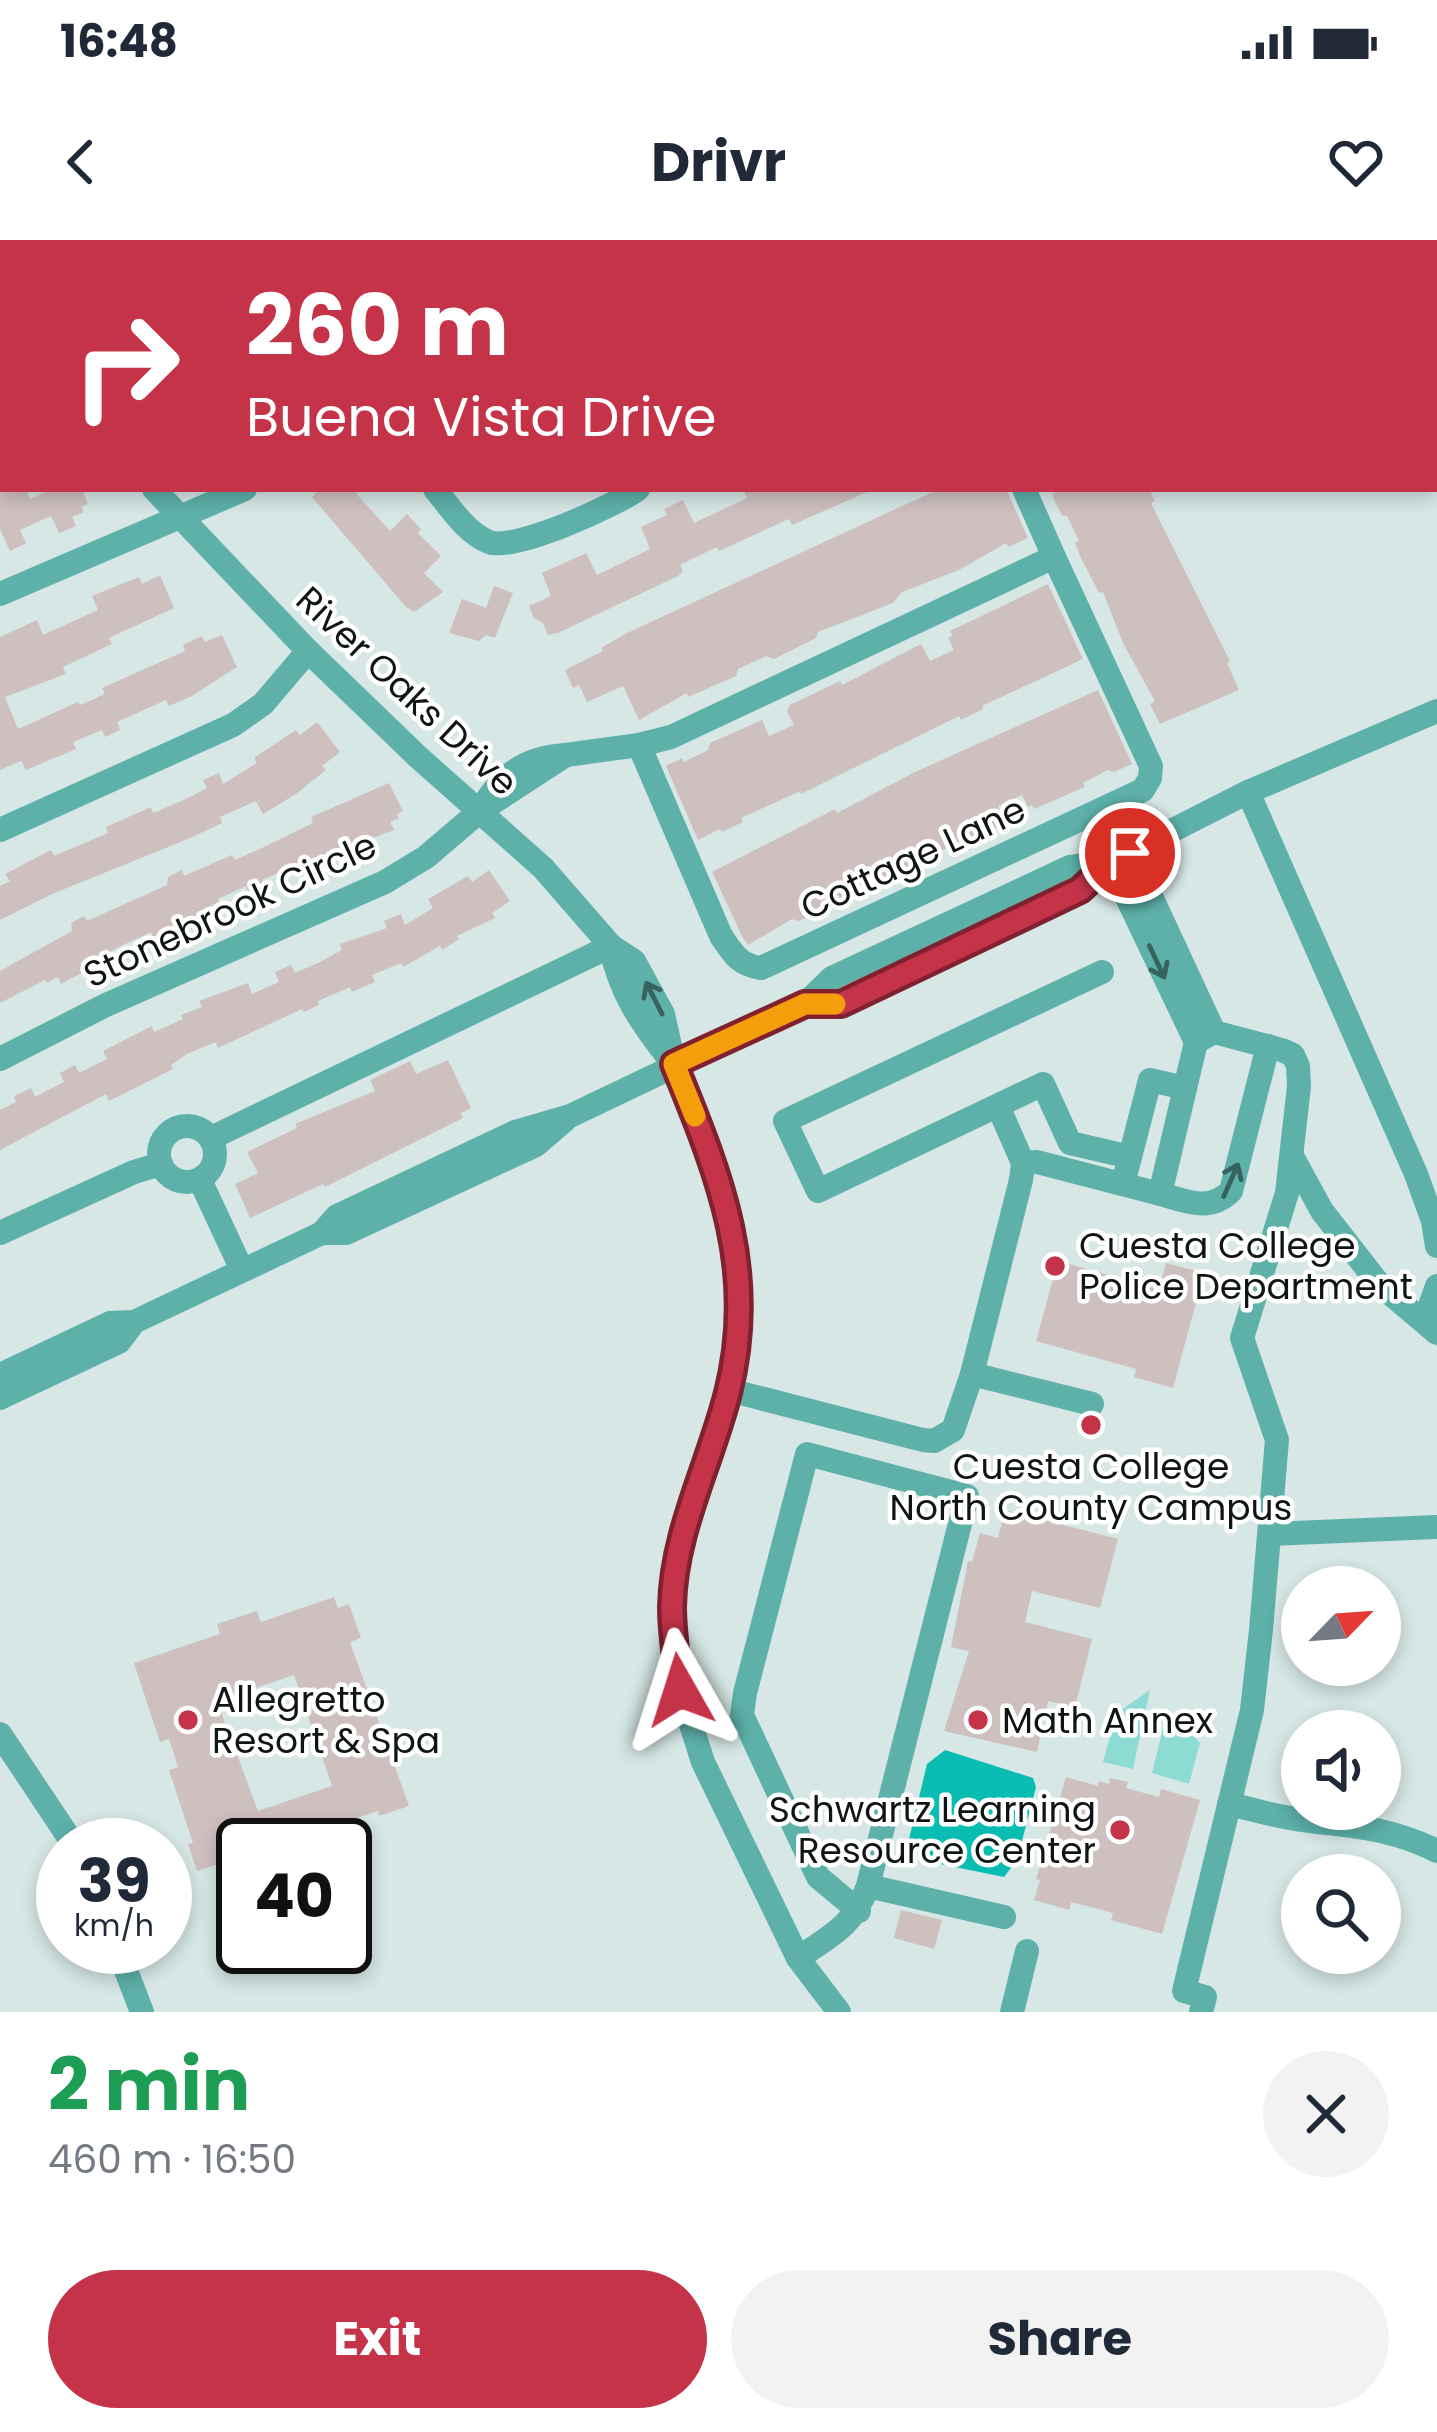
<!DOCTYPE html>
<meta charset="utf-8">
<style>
body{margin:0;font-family:Poppins,sans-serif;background:#f2f2f3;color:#1f2937;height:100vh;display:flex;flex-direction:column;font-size:45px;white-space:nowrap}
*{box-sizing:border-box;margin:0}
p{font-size:39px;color:#747a83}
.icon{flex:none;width:66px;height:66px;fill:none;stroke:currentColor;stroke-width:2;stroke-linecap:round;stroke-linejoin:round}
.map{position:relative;height:1772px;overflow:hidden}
.details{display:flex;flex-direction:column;background:#fff;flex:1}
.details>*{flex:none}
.hud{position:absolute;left:0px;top:0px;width:1437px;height:252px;box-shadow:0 6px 18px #0003;background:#c43348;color:#fff;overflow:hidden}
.needle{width:78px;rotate:65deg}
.fabs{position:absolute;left:1281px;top:1326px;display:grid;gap:24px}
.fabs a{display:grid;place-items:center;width:120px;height:120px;border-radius:50%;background:#fff;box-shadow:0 6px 18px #0003;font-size:60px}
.speed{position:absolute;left:36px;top:1578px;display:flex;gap:24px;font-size:60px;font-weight:700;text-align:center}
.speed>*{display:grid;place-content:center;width:156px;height:156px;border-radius:50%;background:#fff;box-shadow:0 6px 18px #0003;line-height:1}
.speed small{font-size:30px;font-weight:400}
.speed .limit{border:6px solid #111;border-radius:18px;background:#fff;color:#111}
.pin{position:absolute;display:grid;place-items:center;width:102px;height:102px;color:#fff;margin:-51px;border:6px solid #fff;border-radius:50%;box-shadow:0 3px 12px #0007}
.me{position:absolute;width:132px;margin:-66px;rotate:354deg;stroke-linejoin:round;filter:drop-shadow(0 0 9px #0008)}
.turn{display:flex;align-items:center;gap:42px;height:252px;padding:0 48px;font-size:54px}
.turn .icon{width:156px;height:156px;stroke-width:2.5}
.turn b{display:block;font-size:84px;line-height:102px}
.round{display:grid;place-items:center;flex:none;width:126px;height:126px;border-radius:63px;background:#f2f2f3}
.head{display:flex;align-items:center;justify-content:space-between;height:204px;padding:0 48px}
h1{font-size:72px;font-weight:700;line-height:90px;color:#1e9e55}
.action{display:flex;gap:24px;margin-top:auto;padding:24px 48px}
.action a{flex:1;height:138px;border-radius:72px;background:#c43348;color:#fff;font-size:48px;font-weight:700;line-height:138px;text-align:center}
.action a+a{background:#f2f2f3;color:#1f2937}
.status{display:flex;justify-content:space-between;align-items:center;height:84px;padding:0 60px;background:#fff;direction:ltr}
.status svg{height:33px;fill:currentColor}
header{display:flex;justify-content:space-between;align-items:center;height:156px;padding:0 48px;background:#fff;font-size:54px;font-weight:700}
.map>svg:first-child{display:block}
.green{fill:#8ddcd4}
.water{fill:#0abdb3}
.building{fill:#cfc0c0;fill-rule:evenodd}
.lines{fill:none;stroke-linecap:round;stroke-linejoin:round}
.minor{stroke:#5db1a9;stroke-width:24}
.oneway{stroke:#36635e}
.route-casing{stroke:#7f212f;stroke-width:30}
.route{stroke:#c43348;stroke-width:21}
.slow{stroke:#f59e0b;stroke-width:21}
.poi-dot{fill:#c43348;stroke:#fff;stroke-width:4.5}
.labels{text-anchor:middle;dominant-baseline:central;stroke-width:9;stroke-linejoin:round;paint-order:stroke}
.street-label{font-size:36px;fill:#0f1514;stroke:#fff}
.poi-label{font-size:36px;fill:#0f1514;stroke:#fff;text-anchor:start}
</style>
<div class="status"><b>16:48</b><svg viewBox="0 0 49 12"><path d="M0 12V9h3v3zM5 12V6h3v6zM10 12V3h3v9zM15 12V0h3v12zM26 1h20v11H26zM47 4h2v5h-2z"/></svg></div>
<header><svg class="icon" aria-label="back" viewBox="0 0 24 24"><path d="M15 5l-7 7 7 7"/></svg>Drivr<svg class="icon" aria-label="heart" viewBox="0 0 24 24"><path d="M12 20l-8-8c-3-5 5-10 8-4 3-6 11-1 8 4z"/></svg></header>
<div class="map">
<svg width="1437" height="1772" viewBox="0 0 1437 1772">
<rect width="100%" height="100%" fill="#d6e7e5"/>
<g class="green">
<path d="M 3,0 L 220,0 L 222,3 L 5,3 Z"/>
<path d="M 1150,1450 L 1133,1529 L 1103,1522 L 1113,1486 L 1108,1479 Z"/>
<path d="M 1168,1468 L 1200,1503 L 1189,1544 L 1152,1533 Z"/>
</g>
<path class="water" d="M 945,1510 L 1033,1538 L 1036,1547 L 1017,1620 L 1004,1637 L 935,1623 L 912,1613 L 909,1599 L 927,1524 Z"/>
<g class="building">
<path d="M 0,249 L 26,249 L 30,259 L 52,249 L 82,249 L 88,264 L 81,267 L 84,272 L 72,277 L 76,286 L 59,293 L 51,276 L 20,290 L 26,303 L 10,311 L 0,289 Z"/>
<path d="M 321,249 L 352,249 L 390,291 L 407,274 L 421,289 L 418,293 L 441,316 L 424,333 L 443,352 L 414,372 L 406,367 L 312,257 Z"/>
<path d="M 743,249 L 874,249 L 792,285 L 789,279 L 719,311 L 717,307 L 680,325 L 683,331 L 678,336 L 558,393 L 548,395 L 543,383 L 534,378 L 529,366 L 551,356 L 542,333 L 586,313 L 597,335 L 650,309 L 641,287 L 667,275 L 664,269 L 683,260 L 694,283 L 747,258 Z"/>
<path d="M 939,249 L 1006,249 L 1028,298 L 1008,307 L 1006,303 L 959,330 L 902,352 L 893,363 L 818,392 L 816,398 L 774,419 L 766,416 L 738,429 L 736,436 L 688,457 L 687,453 L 639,480 L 623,446 L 587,462 L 579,445 L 573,448 L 565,430 L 603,411 L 601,408 L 627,393 Z"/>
<path d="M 1062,249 L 1149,249 L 1155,261 L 1151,263 L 1230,421 L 1227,423 L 1239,450 L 1160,484 L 1150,464 L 1155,461 L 1123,403 L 1103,352 L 1099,353 L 1080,316 L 1075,303 L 1079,301 L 1067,276 L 1062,276 L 1055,262 L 1052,254 Z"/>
<path d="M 160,335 L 174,368 L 109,398 L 112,404 L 63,427 L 66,434 L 5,457 L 18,489 L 78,462 L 80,465 L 105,454 L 102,448 L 185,411 L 183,405 L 202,396 L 205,402 L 222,395 L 237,427 L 190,457 L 169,466 L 166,460 L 117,482 L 120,490 L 105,497 L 102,490 L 73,502 L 76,509 L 26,530 L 21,521 L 0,530 L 0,397 L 37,380 L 43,395 L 98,370 L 92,356 L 139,337 L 142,344 Z"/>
<path d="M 1048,344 L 1083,419 L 982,466 L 983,469 L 961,480 L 959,476 L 801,554 L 800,551 L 741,578 L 743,582 L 722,592 L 720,589 L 698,600 L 666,526 L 682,518 L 684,522 L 708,510 L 710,503 L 762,480 L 769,496 L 794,485 L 787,471 L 790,465 L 840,441 L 842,445 L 921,404 L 930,421 L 954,410 L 948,398 L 952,396 L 950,391 Z"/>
<path d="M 494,346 L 513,353 L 495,398 L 486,395 L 479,401 L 449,393 L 462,359 L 486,368 Z"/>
<path d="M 1098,450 L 1132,524 L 1114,532 L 1108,530 L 1083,543 L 1085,547 L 1034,569 L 1032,565 L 1028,567 L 1022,555 L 998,566 L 1006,583 L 1002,586 L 923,618 L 925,621 L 881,644 L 868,642 L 843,655 L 845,659 L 799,681 L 792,679 L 748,705 L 743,698 L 712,632 L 835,569 L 837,573 L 915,532 Z"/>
<path d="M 317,482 L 340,512 L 322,526 L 326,530 L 296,554 L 263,574 L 256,561 L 220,577 L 222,583 L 188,599 L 52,654 L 0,680 L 0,646 L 10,641 L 5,634 L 51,610 L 54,616 L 108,593 L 106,587 L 151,567 L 153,573 L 186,559 L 207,548 L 203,540 L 219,533 L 223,544 L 257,523 L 254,518 L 296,490 L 300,495 Z"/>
<path d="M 389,543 L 403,571 L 397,574 L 399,578 L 390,582 L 394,590 L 343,609 L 345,614 L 299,636 L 294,626 L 262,640 L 266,649 L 250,656 L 246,646 L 218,659 L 219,662 L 198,672 L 200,677 L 153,698 L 151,692 L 121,706 L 103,715 L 106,720 L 61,744 L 58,737 L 47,743 L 45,740 L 0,763 L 0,731 L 72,691 L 71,683 L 84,676 L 87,681 L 167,645 L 168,637 L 182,630 L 184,636 L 232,615 L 235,620 L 264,607 L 313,583 L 311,577 Z"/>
<path d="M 489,630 L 510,661 L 492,673 L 495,678 L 457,696 L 459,699 L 442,710 L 440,706 L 403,727 L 401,723 L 372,735 L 375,742 L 352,752 L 350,747 L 318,761 L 319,765 L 304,772 L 302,769 L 218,808 L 216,802 L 187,814 L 171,825 L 173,829 L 109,861 L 106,854 L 0,910 L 0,870 L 16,862 L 14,856 L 31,848 L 35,857 L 64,842 L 60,833 L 75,825 L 79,833 L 107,819 L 103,811 L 152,786 L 154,792 L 183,779 L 181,775 L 202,767 L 199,761 L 248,743 L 252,754 L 279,742 L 275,732 L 291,725 L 295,733 L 322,721 L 342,710 L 340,704 L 387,688 L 384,681 L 401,674 L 405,685 L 433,668 L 428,659 L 468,636 L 472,642 Z"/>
<path d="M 448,820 L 471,868 L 461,873 L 463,878 L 325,947 L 323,944 L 250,978 L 235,944 L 258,933 L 247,912 L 297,888 L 295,884 L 375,851 L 370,840 L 410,821 L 416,834 Z"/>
<path d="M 1058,1021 L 1159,1049 L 1166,1023 L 1204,1033 L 1173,1148 L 1134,1137 L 1136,1129 L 1036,1101 Z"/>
<path d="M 1005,1270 L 1118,1299 L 1100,1368 L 1032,1351 L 1025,1382 L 1092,1399 L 1075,1467 L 1048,1461 L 1037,1512 L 944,1491 L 969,1411 L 951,1407 L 968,1321 L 972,1322 L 980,1293 L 998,1298 Z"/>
<path d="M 334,1357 L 338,1368 L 349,1364 L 361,1398 L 350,1402 L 409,1566 L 379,1576 L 378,1571 L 275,1605 L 243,1605 L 243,1616 L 197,1631 L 188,1604 L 193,1603 L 169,1530 L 178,1527 L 169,1499 L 160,1502 L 134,1423 L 220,1394 L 217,1384 L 257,1371 L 261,1382 ZM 294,1435 L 332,1546 L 258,1571 L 217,1461 Z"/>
<path d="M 1298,1511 L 1302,1543 L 1287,1546 L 1282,1514 Z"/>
<path d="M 1066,1537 L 1098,1546 L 1099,1541 L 1109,1544 L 1110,1538 L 1128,1542 L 1126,1548 L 1159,1557 L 1161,1549 L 1200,1560 L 1162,1694 L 1111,1680 L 1113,1673 L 1071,1662 L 1069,1670 L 1034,1660 L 1040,1640 L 1036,1639 Z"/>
<path d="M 901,1670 L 942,1680 L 934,1709 L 894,1698 Z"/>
</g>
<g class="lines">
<g class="minor">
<path d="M 810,0 L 819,3"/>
<path d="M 508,3 L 511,0"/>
<path d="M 532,3 L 535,0"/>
<path d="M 0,47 L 3,53"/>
<path d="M 0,97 L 3,102"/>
<path d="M 154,249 L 308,411 L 417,516 L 543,628 L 611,706 L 634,721 L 663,774 L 674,824 L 720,940 L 738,1033 L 736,1094 L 729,1150 L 686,1280 L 677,1324 L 672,1363 L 680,1450 L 703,1522 L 798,1718 L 839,1772"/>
<path d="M 435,249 C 450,267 466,293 489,302 C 513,312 615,266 638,249"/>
<path d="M 1024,249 L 1054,317"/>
<path d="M 0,354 L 245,249"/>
<path d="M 566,515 L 639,505 L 671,497 L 1054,317 L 1151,526 L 1150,538 L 1143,550 L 761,728 C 739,725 733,714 721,696 L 639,505"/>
<path d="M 1248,552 L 1416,934 L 1433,981 L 1437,1006"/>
<path d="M 0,590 L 233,485 L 263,464 L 308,411"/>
<path d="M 1131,613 L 1214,792"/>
<path d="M 1110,622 L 1196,802 L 1214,792 L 1282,810 L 1293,815 L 1298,826 L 1299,846 L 1287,953 L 1242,1098 L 1277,1200 L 1261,1390 L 1252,1470 L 1184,1751 L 1205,1757 L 1201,1772"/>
<path d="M 611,706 C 618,749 641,783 668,817"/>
<path d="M 1102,732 L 785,881 L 818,951 L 1043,844 L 1070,903 L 1130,917 L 1123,944"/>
<path d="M 805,764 L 841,764 L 1080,650 L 1110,622 L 1248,552 L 1437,471"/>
<path d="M 1196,802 L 1160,954 C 1186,961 1209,973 1231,951 L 1268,806"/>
<path d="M 0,819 L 106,765 L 385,642 L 426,617 L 480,571 L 566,515 C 525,517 500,536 480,571"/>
<circle cx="187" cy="914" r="28"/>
<path d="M 211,898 L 611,706"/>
<path d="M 1130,917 L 1150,840 L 1185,848"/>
<path d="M 1293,918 L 1322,971 L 1379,1044 L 1437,1093"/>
<path d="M 1023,923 L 1037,922 L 1160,954"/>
<path d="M 200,940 L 242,1030"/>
<path d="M 0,993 L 134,932 L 161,924"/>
<path d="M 322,993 L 346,993 L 536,905 L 564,881"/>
<path d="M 1425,1080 L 1437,1046"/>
<path d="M 972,1134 L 1092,1164"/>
<path d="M 0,1135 L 110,1083 L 134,1082 L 322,993 L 337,976 L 515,892 L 570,876 L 805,764 L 832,738 L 1070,627 L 1110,622"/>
<path d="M 729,1150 L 923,1200 L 934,1201 L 953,1190 L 972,1134 L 1021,940 L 1023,923 L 998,866"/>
<path d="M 0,1158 L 119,1102 L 134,1082"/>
<path d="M 1270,1294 L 1437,1287"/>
<path d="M 0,1494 L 74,1605"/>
<path d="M 1229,1564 C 1251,1569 1273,1576 1296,1579 C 1349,1587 1387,1586 1437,1611"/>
<path d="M 868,1646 L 1004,1677"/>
<path d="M 117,1707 L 142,1772"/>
<path d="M 798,1718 C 832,1695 853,1686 868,1646 L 967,1256 L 807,1214 L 745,1453 L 742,1475 L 818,1637 L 859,1671"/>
<path d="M 1012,1772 L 1027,1711"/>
</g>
</g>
<defs><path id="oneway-shaft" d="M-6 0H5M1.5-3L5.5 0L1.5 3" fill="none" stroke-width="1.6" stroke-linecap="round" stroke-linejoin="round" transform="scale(3)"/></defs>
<g class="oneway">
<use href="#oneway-shaft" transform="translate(1157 722) rotate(65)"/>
<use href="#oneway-shaft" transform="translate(654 758) rotate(-117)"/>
<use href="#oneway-shaft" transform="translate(1231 940) rotate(-66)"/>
</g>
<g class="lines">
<g class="route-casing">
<path id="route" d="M 680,1450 C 677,1422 672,1395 672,1367 C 673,1293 710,1224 728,1153 C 759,1030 719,935 674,824 L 805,764 L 841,764 L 1080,650 L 1110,622 L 1130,613"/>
</g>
<use href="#route" class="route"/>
<path class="slow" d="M 695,876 L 674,824 L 805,764 L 835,764"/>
</g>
<g class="poi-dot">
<circle cx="1055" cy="1026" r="12"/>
<circle cx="1091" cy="1185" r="12"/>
<circle cx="188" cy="1480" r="12"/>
<circle cx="978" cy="1480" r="12"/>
<circle cx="1120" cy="1590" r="12"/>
</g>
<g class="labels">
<g class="street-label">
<text transform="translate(407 451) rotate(43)">River Oaks Drive</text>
<text transform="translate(913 618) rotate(-25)">Cottage Lane</text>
<text transform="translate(230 670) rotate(-25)">Stonebrook Circle</text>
</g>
<g class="poi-label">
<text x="1079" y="1005">Cuesta College<tspan x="1079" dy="41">Police Department</tspan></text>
<text x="1091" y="1226" text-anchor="middle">Cuesta College<tspan x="1091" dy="41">North County Campus</tspan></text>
<text x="212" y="1459">Allegretto<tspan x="212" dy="41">Resort &amp; Spa</tspan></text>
<text x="1002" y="1480">Math Annex</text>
<text x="1096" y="1569" text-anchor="end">Schwartz Learning<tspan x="1096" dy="41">Resource Center</tspan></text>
</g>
</g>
</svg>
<div class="fabs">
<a><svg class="needle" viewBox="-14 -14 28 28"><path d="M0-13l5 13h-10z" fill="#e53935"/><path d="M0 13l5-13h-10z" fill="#747a83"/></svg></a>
<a><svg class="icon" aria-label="sound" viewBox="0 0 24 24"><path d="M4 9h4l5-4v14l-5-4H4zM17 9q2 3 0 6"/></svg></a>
<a><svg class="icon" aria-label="search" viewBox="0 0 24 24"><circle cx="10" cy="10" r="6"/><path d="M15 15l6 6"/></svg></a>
</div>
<div class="speed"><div>39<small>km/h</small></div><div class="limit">40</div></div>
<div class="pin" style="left:1130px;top:613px;background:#d93025"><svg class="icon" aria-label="arrive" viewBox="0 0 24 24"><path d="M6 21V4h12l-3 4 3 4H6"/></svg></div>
<svg class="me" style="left:680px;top:1450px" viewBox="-20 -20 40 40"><path d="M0-17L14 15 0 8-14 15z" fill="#c43348" stroke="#fff" stroke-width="4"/></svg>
<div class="hud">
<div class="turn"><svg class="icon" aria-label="right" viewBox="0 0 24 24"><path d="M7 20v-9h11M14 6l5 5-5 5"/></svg><div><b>260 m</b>Buena Vista Drive</div></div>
</div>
</div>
<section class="details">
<div class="head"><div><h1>2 min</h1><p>460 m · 16:50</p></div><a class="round"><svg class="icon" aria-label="close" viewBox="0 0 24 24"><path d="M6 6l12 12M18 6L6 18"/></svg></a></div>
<div class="action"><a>Exit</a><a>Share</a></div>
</section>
